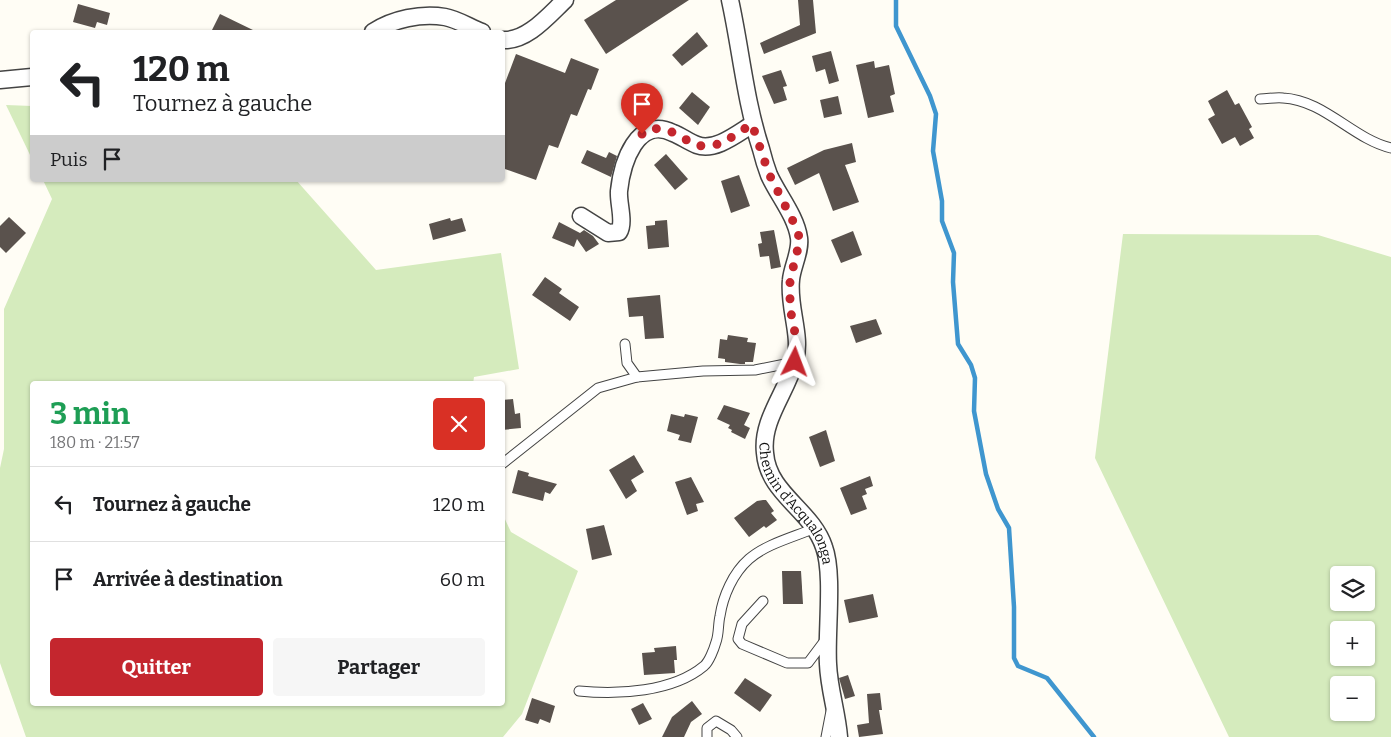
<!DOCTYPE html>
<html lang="fr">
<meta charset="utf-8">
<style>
body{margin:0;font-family:Bitter,serif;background:#f6f6f6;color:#202124;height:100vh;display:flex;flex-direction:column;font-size:19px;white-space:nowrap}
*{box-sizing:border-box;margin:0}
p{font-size:16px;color:#757577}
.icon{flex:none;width:28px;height:28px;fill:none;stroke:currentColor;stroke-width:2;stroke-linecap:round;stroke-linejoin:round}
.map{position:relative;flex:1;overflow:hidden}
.drawer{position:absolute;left:30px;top:381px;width:475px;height:325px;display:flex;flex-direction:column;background:#fff;border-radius:5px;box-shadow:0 1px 4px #0004}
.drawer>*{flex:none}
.hud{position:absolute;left:30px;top:30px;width:475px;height:152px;border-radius:5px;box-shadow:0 1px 4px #0004;background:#fff;color:#202124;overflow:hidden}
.controls{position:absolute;left:1330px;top:566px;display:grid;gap:10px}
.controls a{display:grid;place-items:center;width:45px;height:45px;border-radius:5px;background:#fff;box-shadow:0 1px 4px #0004;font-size:25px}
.pin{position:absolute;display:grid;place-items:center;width:42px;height:42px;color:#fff;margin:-51px -21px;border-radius:50% 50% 50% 0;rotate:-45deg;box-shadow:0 0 5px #0007}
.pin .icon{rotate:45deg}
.me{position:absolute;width:55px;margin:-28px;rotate:3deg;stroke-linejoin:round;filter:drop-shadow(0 0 4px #0008)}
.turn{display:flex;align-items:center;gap:18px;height:105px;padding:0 20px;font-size:22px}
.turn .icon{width:65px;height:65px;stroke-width:2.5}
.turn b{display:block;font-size:35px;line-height:42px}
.then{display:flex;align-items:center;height:48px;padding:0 20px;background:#0003;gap:10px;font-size:19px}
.round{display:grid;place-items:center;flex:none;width:52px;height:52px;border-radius:5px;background:#f6f6f6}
.headline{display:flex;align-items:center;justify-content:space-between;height:85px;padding:0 20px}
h1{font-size:30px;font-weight:700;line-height:38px;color:#1e9e55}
.button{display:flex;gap:10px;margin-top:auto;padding:10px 20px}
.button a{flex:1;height:58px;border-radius:5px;background:#c4262e;color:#fff;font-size:20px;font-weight:700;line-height:58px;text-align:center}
.button a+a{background:#f6f6f6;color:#202124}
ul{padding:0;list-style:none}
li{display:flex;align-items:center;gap:15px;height:75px;padding:0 20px;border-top:1px solid #e0e0e0}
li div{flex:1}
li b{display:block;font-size:19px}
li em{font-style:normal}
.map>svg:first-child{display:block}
.green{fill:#d5ebbd;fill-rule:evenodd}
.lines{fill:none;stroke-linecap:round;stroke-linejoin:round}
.stream{stroke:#3f96cf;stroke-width:4.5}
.building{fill:#5a524d}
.lane-casing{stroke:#444;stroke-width:11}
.street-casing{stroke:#444;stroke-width:19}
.lane{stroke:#fff;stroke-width:9}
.street{stroke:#fff;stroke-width:16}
.route{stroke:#c4262e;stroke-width:9;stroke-dasharray:0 16.2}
.labels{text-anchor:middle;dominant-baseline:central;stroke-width:5;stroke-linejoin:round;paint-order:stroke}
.street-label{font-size:14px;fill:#111;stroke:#fff}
</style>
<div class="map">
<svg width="1391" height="737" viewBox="0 0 1391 737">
<rect width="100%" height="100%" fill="#fffdf5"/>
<g class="green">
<path d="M 6,105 L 32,106 L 32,159 Z"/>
<path d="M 43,180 L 296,180 L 376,270 L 501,253 L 519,369 L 474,377 L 473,384 L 32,384 L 32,704 L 502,704 L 503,515 L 511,532 L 578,571 L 522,714 L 503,737 L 26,737 L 0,663 L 0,468 L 4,449 L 4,309 L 52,199 Z"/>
<path d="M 1123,234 L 1318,235 L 1391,257 L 1391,737 L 1229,737 L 1095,458 ZM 1339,575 L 1366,575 L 1366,602 L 1339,602 ZM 1339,630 L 1366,630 L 1366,658 L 1339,658 ZM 1339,685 L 1366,685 L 1366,712 L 1339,712 Z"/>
</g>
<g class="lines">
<path class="stream" d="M 896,0 L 896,26 L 930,96 L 936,114 L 933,151 L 942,201 L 942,221 L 954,253 L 953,282 L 958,344 L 971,365 L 975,378 L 974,411 L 986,474 L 998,509 L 1009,528 L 1014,607 L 1014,658 L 1018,666 L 1047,678 L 1094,737"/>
</g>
<g class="building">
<path d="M 616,0 L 689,0 L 606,54 L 584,20 Z"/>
<path d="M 798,0 L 813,0 L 816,33 L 764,54 L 760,43 L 800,25 Z"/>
<path d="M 78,4 L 110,13 L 107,25 L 97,22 L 95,28 L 73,22 Z"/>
<path d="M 220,14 L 257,32 L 211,32 Z"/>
<path d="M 697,32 L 708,46 L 682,66 L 672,55 Z"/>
<path d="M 831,51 L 839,81 L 829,84 L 825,69 L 816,72 L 812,56 Z"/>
<path d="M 516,54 L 565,73 L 571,58 L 599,69 L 591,90 L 588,89 L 577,116 L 571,114 L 558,148 L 549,145 L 536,180 L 502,168 L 502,91 Z"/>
<path d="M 874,61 L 875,68 L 889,65 L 895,94 L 890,96 L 894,112 L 868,118 L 856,65 Z"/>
<path d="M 781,70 L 787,86 L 783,87 L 787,100 L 774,104 L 762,76 Z"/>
<path d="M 1227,90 L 1235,105 L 1239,103 L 1252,127 L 1249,129 L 1254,138 L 1240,146 L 1235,137 L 1222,144 L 1208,119 L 1215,115 L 1208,101 Z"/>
<path d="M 692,92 L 710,107 L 698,125 L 679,108 Z"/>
<path d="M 838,96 L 842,114 L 824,118 L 820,100 Z"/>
<path d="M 852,143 L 856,162 L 845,165 L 859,202 L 833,211 L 819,173 L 795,185 L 787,168 L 824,150 Z"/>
<path d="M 587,150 L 606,158 L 609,152 L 617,156 L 611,177 L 581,163 Z"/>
<path d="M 666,154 L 688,179 L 675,190 L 654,165 Z"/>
<path d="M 739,175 L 750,206 L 731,213 L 721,181 Z"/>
<path d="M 9,217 L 26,233 L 6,253 L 0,247 L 0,226 Z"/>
<path d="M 450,218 L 451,221 L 462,218 L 466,231 L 433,240 L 429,224 Z"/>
<path d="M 667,220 L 669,247 L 648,249 L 646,226 L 655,225 L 655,221 Z"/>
<path d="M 559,222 L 580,233 L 584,230 L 593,236 L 599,244 L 586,252 L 577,239 L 574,247 L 552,238 Z"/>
<path d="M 774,230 L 781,267 L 771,269 L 769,256 L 760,257 L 758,244 L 762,243 L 760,232 Z"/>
<path d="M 853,231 L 862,255 L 841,263 L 831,240 Z"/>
<path d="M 545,277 L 562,289 L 559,293 L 579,307 L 570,321 L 532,295 Z"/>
<path d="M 660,295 L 664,338 L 645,339 L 643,316 L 629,317 L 627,298 Z"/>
<path d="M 876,319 L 882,334 L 856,343 L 850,326 Z"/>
<path d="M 728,335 L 748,338 L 747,342 L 756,343 L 753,362 L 745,362 L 745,364 L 740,364 L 725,362 L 725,359 L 718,358 L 720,339 L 727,340 Z"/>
<path d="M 513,399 L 515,414 L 520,413 L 521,428 L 502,430 L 502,400 Z"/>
<path d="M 724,405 L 750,413 L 744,425 L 750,428 L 745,439 L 731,432 L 732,430 L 728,428 L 730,425 L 717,419 Z"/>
<path d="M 671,414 L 684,417 L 685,414 L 698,417 L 691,443 L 678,440 L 680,435 L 667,431 Z"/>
<path d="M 826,430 L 835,461 L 820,467 L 809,437 Z"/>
<path d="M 634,455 L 644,472 L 631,480 L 637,491 L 626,499 L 609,470 Z"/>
<path d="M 518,470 L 529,473 L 528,476 L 557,484 L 550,494 L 545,492 L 543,501 L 512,493 Z"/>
<path d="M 870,476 L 873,486 L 865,489 L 867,494 L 862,496 L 867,509 L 851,515 L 840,488 Z"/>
<path d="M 691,477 L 704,502 L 696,504 L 698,511 L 687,515 L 675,482 Z"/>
<path d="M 763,500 L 766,500 L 774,511 L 771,513 L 777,520 L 766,528 L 764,526 L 749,537 L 734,518 L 757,501 Z"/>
<path d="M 604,525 L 612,555 L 592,560 L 586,529 Z"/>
<path d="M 782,571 L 801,571 L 803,604 L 783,604 Z"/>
<path d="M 873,594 L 878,617 L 849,623 L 844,600 Z"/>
<path d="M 676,646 L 677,660 L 674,660 L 675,673 L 644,675 L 642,653 L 655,652 L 654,648 Z"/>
<path d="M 848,675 L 855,696 L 845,699 L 839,678 Z"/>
<path d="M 745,678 L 772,695 L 760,712 L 734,693 Z"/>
<path d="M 880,693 L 882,710 L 879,710 L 883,734 L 859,737 L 857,725 L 869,723 L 867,694 Z"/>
<path d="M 532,698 L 555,706 L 550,723 L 540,719 L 538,724 L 525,720 Z"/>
<path d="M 692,701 L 702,714 L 691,722 L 684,737 L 662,737 L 672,717 Z"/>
<path d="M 643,703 L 652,719 L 639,725 L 631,709 Z"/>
</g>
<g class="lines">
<g class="lane-casing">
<g id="lane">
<path d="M 1260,99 C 1268,99 1276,97 1283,98 C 1324,100 1353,139 1391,148"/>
<path d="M 625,344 L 627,363 L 637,377"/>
<path d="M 502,464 L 598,388 L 637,377 L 703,371 L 755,370 L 795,362"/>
<path d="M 763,601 L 742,624 L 738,639 L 742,644 L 787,663 L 808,663 L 826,639"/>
<path d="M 579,691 C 618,695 673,692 704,666 C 709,662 714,649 716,642 C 719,634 718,624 720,616 C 723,596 733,573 749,559 C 766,544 794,537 815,528"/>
<path d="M 707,737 L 707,728 L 716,721 L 731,730 L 737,737"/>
<path d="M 826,737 L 831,711"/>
</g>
</g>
<g class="street-casing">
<g id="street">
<path id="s1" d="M 730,0 C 741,50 745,100 761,149 C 763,157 766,167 769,175 C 778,195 796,216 799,238 C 801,251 792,267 791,280 C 788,308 802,335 795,361 C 787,392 761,420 765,453 C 768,494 812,510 824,547 C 834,574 826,633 828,664 C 829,689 837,712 839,737"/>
<path d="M 373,32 C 393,19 421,13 445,17 C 457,19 471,28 482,32"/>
<path d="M 502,40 C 527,42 549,15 565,0"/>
<path d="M 0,80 L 32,77"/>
<path d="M 581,216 L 608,233 L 619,232 C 625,222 618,203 619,191 C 622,163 637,115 673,133 C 681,136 689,142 697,145 C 715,152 738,133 753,124"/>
</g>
</g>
<use href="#lane" class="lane"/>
<use href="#street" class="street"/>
</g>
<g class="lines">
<path class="route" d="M 642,134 L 651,128 L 668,130 L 698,146 L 721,144 L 752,124 L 769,174 L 796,227 L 800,240 L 790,280 L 790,308 L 797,343 L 795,362"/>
</g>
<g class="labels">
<g class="street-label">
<text stroke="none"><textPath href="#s1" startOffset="532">Chemin d'Acqualonga</textPath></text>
</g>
</g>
</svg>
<div class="controls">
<a><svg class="icon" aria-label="layers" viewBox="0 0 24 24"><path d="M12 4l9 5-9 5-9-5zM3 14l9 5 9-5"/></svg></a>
<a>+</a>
<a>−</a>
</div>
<div class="pin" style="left:642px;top:134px;background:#d93025"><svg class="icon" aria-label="arrive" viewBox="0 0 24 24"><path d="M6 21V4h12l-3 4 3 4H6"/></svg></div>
<svg class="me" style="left:795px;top:362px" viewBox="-20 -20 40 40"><path d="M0-17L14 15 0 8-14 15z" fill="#c4262e" stroke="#fff" stroke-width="4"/></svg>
<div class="hud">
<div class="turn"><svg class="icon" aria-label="left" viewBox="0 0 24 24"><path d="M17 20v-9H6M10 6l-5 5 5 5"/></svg><div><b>120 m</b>Tournez à gauche</div></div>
<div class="then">Puis<svg class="icon" aria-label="arrive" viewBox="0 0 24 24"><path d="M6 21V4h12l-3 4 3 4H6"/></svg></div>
</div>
<section class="drawer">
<div class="headline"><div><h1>3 min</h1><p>180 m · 21:57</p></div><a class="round" style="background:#d93025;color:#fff"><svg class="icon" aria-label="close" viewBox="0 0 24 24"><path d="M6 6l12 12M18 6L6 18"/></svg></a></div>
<ul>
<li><svg class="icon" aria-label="left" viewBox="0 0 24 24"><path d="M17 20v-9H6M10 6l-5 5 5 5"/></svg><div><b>Tournez à gauche</b></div><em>120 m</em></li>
<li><svg class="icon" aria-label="arrive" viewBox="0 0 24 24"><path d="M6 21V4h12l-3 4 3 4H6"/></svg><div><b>Arrivée à destination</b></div><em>60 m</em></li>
</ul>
<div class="button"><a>Quitter</a><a>Partager</a></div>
</section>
</div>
